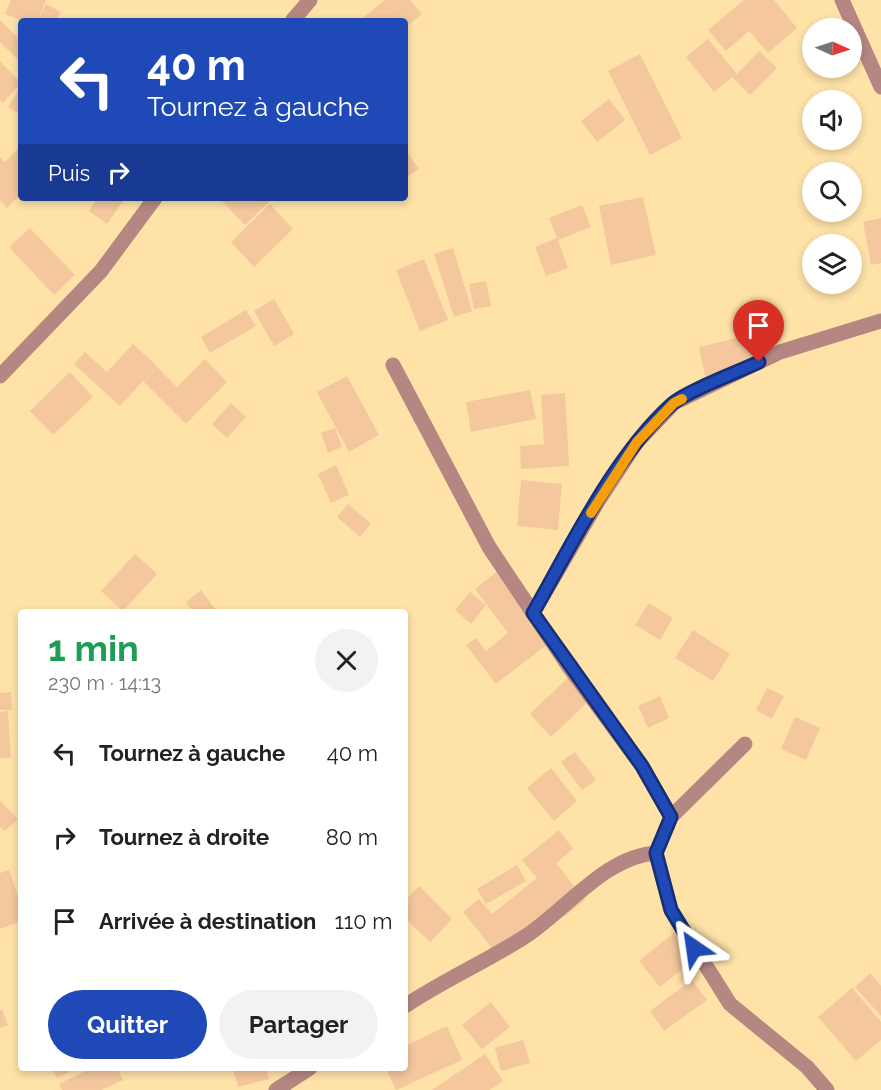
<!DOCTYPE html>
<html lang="fr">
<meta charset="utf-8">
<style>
body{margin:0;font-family:Raleway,sans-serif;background:#f2f2f2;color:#222;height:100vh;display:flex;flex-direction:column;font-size:22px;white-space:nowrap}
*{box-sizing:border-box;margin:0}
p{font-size:20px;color:#767676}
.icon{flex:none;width:33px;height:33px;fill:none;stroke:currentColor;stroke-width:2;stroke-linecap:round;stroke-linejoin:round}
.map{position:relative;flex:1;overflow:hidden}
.sheet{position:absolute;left:18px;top:609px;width:390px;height:462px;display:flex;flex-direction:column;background:#fff;border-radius:6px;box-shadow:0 3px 9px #0003}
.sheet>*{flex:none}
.guide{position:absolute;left:18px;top:18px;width:390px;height:183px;border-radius:6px;box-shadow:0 3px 9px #0003;background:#1e49b7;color:#fff;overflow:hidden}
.needle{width:39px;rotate:93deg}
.tools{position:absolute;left:802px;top:18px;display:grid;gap:12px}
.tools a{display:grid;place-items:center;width:60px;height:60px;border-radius:50%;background:#fff;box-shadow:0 3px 9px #0003;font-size:30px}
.pin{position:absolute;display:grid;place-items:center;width:51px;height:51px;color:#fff;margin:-62px -26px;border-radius:50% 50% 50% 0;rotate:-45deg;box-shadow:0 0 6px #0007}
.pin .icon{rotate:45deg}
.me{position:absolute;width:66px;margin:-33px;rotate:328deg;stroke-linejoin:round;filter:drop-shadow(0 0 4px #0008)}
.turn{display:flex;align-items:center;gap:21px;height:126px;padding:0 30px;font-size:27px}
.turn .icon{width:78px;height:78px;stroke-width:2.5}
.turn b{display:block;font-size:42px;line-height:51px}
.then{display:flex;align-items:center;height:57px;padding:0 30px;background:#0003;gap:12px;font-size:22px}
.round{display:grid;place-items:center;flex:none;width:63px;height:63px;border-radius:32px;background:#f2f2f2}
.headline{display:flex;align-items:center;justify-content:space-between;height:102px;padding:0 30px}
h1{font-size:36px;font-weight:700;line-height:45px;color:#1e9e55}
.primary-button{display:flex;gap:12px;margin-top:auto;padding:12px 30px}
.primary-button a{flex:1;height:69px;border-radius:36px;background:#1e49b7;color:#fff;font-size:24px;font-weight:700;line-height:69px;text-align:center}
.primary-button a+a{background:#f2f2f2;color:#222}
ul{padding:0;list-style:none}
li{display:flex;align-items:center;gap:18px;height:84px;padding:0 30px}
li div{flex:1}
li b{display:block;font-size:22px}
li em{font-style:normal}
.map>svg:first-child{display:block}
.building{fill:#f4c79d}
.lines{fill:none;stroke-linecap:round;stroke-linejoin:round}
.minor{stroke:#b58783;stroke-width:15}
.route-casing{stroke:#142f77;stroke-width:15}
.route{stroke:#1e49b7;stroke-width:10}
.slow{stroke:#f59e0b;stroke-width:10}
</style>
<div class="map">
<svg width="881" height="1090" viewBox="0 0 881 1090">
<rect width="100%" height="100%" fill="#ffe2a8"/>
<g class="building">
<path d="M 11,0 L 46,0 L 39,18 L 46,4 L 61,12 L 56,21 L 22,21 L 5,14 Z"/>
<path d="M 385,0 L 410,0 L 422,14 L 405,28 L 405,21 L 365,21 L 363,18 Z"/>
<path d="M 744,0 L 774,0 L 797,28 L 768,53 L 749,31 L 726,51 L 708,30 Z"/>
<path d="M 0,20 L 21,41 L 21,63 L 0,42 Z"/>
<path d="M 708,39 L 737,74 L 759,51 L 777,68 L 750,95 L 732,77 L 714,92 L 686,57 Z"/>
<path d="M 640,54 L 682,138 L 650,155 L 608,71 Z"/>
<path d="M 0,61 L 21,83 L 3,103 L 0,100 Z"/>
<path d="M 21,86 L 21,115 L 8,107 Z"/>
<path d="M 609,99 L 625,120 L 597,142 L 581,121 Z"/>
<path d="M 20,147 L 21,194 L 7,208 L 0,200 L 0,157 L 5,162 Z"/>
<path d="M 405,149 L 419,169 L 405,178 Z"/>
<path d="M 643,197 L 656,255 L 611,265 L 599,206 Z"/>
<path d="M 97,198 L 125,198 L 107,224 L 89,211 Z"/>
<path d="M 222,198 L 273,198 L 245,225 L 221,200 Z"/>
<path d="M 270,204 L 293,229 L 254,267 L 231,242 Z"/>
<path d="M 582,205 L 591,227 L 558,240 L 568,268 L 546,276 L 535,247 L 557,238 L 549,218 Z"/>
<path d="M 881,218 L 881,263 L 871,265 L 863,222 Z"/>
<path d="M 30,228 L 75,275 L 54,295 L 9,247 Z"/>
<path d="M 453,248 L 472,311 L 454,317 L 434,254 Z"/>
<path d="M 424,259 L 448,320 L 420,331 L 396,270 Z"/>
<path d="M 486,281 L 491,306 L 474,309 L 469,284 Z"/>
<path d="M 274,299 L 294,334 L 274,346 L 254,311 Z"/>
<path d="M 246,310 L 256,326 L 210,353 L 201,337 Z"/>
<path d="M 762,332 L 769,362 L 705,376 L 699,347 Z"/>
<path d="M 133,344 L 157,366 L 120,406 L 74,364 L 85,352 L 107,372 Z"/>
<path d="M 205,359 L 227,382 L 186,424 L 143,381 L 157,367 L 177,387 Z"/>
<path d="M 70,372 L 93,397 L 53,435 L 30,411 Z"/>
<path d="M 347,376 L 379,435 L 349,452 L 317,392 Z"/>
<path d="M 530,390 L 536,419 L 471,432 L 466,402 Z"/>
<path d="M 565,393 L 569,466 L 521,469 L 520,446 L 544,444 L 541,395 Z"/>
<path d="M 231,403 L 246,417 L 227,438 L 212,424 Z"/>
<path d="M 335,428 L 342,447 L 328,453 L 321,433 Z"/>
<path d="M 336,465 L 349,495 L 331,503 L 318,474 Z"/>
<path d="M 521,480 L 562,484 L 558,530 L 517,526 Z"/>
<path d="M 348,504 L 371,524 L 360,537 L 337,517 Z"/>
<path d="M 135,554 L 157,574 L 123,611 L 101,591 Z"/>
<path d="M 499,570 L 553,640 L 496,684 L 466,645 L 476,638 L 486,651 L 508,633 L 475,589 Z"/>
<path d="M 201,590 L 215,609 L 212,612 L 193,612 L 186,602 Z"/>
<path d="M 470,592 L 486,605 L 471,624 L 455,610 Z"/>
<path d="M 649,603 L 673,618 L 660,640 L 635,625 Z"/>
<path d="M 693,630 L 730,654 L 713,681 L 675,658 Z"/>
<path d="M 576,670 L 597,693 L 551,737 L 530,714 Z"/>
<path d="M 767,688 L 784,696 L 772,719 L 756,710 Z"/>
<path d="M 11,692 L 12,710 L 0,710 L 0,693 Z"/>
<path d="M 660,696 L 669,718 L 648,728 L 638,706 Z"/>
<path d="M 8,711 L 11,758 L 0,758 L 0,712 Z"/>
<path d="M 795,717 L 820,728 L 806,760 L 781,749 Z"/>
<path d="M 575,752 L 596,780 L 582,790 L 561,762 Z"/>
<path d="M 551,768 L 577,801 L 554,821 L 527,788 Z"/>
<path d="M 0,801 L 18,819 L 5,831 L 0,827 Z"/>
<path d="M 559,830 L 573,849 L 556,863 L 585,900 L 564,917 L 555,905 L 496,953 L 463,912 L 479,899 L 492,914 L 537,878 L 522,860 Z"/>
<path d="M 517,865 L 526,881 L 486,904 L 477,889 Z"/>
<path d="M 9,870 L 21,904 L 21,921 L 0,929 L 0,873 Z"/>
<path d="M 419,886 L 452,919 L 430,942 L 405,918 L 405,901 Z"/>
<path d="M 686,923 L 707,949 L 660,987 L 639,961 Z"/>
<path d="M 870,973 L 881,986 L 881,1016 L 855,987 Z"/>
<path d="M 692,980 L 707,1000 L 664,1031 L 650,1011 Z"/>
<path d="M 852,988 L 881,1022 L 881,1040 L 856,1061 L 818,1017 Z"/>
<path d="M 491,1002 L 510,1027 L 482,1049 L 462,1025 Z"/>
<path d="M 2,1009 L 8,1025 L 0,1028 L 0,1010 Z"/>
<path d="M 447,1026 L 462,1060 L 396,1090 L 386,1068 L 405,1068 L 405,1046 Z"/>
<path d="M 523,1040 L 530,1063 L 501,1071 L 495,1048 Z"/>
<path d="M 485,1054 L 503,1081 L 490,1090 L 432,1090 Z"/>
<path d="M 52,1068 L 68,1068 L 70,1072 L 57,1078 Z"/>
<path d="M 92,1068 L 117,1068 L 123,1080 L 102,1090 L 62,1090 L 59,1084 Z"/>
<path d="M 233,1068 L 266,1068 L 269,1079 L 238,1087 Z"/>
</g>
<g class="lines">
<g class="minor">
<path d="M 842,0 L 881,87"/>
<path d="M 292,21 L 310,0"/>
<path d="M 393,365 L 489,547 L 569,667 L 642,766 L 671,817 L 656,853 L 671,910 L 730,1004 L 807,1067 L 827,1090"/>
<path d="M 0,376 L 101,271 L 155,198"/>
<path d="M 533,613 L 597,503 L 637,442 L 674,403 L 780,352 L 881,321"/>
<path d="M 671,817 L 745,744"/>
<path d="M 405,1006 C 445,979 490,960 529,934 C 568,907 607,856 656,853"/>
<path d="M 276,1090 L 310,1068"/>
</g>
</g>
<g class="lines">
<g class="route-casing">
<path id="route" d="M 694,948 L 671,910 L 656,853 L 671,817 L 642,766 L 533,613 C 571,546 615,455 672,404 C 687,391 738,372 759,362"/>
</g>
<use href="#route" class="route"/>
<path class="slow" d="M 591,513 L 637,442 L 674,403 L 682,399"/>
</g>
</svg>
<div class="tools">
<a><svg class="needle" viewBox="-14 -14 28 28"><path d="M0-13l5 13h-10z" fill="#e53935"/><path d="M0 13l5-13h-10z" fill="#767676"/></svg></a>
<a><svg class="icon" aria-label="sound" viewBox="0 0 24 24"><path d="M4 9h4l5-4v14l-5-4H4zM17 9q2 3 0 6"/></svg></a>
<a><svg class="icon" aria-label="search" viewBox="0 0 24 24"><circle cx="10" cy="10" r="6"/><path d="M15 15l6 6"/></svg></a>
<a><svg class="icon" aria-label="layers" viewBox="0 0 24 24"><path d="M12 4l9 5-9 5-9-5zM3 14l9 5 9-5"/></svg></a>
</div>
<div class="pin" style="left:759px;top:362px;background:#d93025"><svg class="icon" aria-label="arrive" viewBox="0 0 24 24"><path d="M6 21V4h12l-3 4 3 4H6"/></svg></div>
<svg class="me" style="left:694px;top:948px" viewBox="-20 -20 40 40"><path d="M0-17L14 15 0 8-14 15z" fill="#1e49b7" stroke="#fff" stroke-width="4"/></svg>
<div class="guide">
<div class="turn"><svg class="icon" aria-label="left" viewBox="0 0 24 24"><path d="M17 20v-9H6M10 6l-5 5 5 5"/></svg><div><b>40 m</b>Tournez à gauche</div></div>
<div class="then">Puis<svg class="icon" aria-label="right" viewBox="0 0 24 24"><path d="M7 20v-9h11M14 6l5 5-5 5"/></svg></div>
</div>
<section class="sheet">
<div class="headline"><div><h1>1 min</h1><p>230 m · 14:13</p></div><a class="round"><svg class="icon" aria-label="close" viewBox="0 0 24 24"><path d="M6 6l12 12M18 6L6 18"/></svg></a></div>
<ul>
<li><svg class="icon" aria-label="left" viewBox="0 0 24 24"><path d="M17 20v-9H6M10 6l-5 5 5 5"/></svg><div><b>Tournez à gauche</b></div><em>40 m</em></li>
<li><svg class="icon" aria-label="right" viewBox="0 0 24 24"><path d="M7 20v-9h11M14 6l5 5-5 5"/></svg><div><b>Tournez à droite</b></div><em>80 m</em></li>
<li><svg class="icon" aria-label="arrive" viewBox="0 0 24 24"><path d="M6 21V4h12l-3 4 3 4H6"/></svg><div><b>Arrivée à destination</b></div><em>110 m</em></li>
</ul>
<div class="primary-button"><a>Quitter</a><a>Partager</a></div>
</section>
</div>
